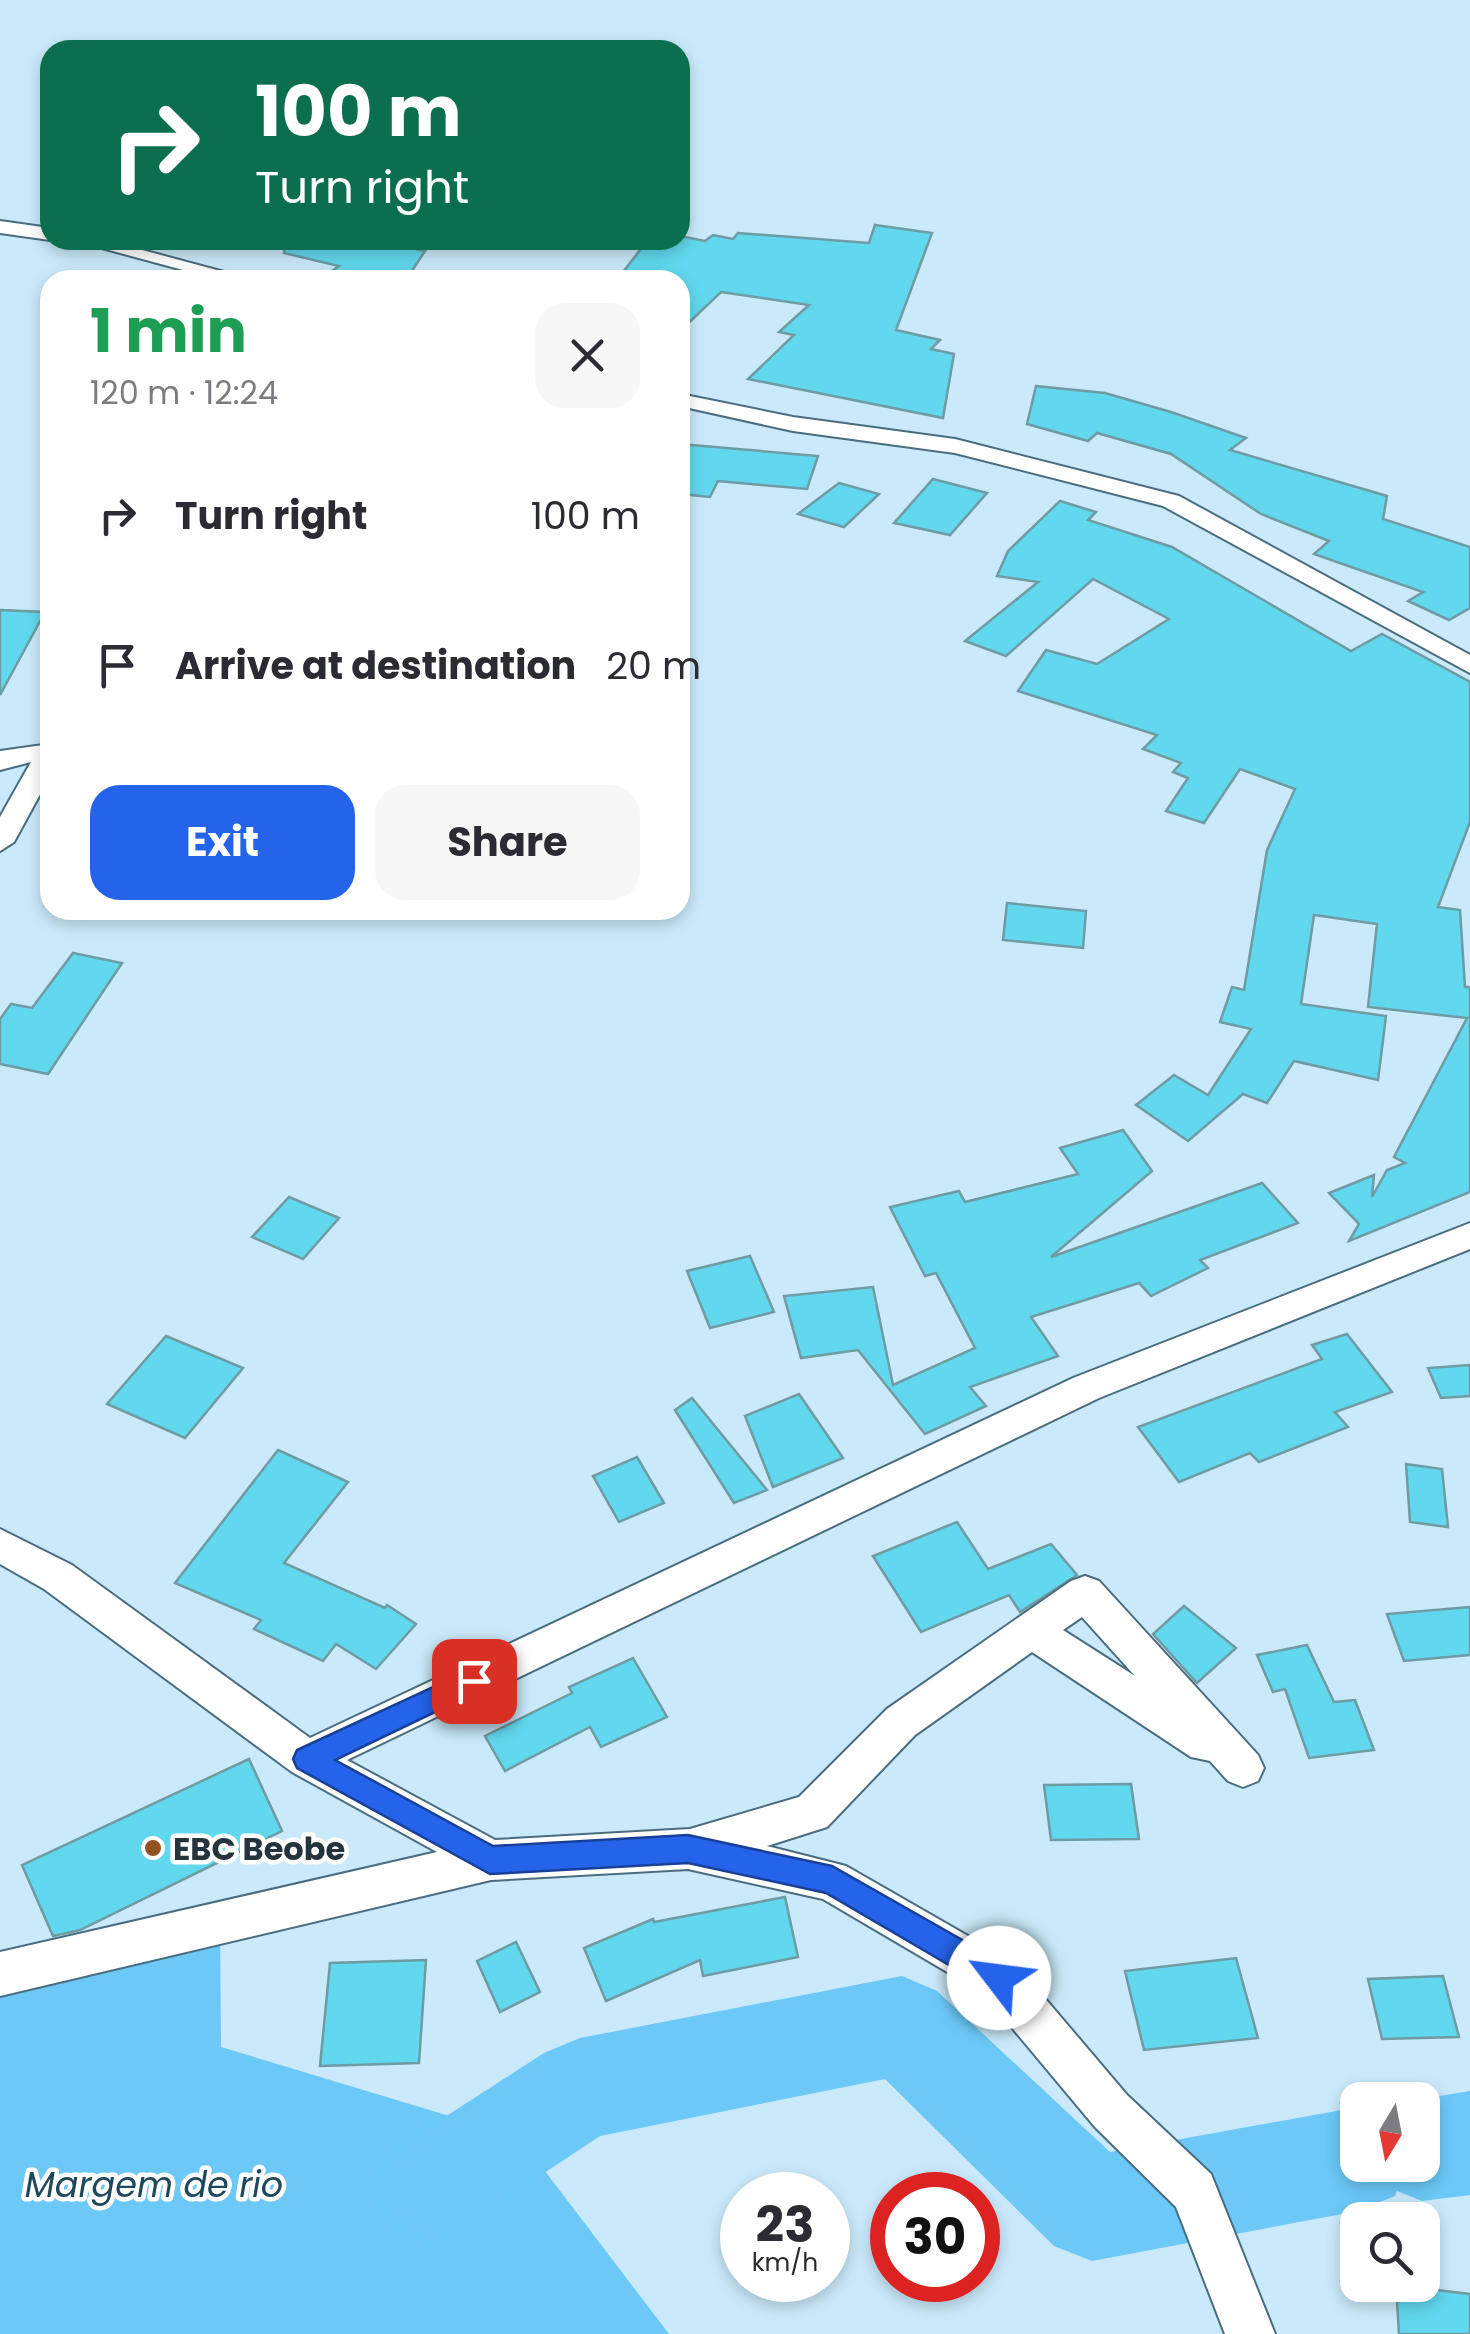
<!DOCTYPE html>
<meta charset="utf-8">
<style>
body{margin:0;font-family:Poppins,sans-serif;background:#f7f7f7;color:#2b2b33;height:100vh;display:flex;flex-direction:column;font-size:38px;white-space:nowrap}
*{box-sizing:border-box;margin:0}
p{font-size:32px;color:#7c7c81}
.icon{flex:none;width:55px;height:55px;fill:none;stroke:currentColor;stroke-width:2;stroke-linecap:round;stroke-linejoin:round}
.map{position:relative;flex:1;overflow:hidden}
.drawer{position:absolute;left:40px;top:270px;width:650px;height:650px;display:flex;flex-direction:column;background:#fff;border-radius:30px;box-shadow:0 5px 15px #0003}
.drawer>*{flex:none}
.hud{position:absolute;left:40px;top:40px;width:650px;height:210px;border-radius:30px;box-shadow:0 5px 15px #0003;background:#0b6e4f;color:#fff;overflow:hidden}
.needle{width:65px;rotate:190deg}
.controls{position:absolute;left:1340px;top:2082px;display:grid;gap:20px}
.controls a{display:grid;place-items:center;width:100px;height:100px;border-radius:20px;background:#fff;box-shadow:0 5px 15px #0003;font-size:50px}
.speed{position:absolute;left:720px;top:2172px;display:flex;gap:20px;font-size:50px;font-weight:700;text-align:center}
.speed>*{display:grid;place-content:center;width:130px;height:130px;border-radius:50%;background:#fff;box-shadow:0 5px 15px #0003;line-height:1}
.speed small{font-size:25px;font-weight:400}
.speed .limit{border:15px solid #d22;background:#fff;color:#111}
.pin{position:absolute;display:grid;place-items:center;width:85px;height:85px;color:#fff;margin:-42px;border-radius:20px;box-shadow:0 5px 15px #0006}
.me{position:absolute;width:110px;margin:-55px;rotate:300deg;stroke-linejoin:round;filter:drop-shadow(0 0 8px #0008)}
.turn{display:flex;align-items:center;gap:35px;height:210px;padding:0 50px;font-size:45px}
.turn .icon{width:130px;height:130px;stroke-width:2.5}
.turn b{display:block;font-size:70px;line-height:85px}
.round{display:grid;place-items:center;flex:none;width:105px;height:105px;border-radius:30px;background:#f7f7f7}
.overview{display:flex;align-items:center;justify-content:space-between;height:170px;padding:0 50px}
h1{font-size:60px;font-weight:700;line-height:75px;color:#1e9e55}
.button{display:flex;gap:20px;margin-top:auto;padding:20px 50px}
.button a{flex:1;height:115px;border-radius:30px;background:#2563eb;color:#fff;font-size:40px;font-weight:700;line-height:115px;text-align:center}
.button a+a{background:#f7f7f7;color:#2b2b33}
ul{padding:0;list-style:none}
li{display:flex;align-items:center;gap:30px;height:150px;padding:0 50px}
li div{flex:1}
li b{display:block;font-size:38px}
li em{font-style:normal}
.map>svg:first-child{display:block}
.water{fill:#6bc8f7}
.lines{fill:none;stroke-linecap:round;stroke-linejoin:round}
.river{fill:#6bc8f7;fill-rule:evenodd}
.building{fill:#61d8ee;stroke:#6e9ba4;stroke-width:2.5}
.street-casing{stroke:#496d7f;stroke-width:4}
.street{fill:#fff;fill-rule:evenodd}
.route{fill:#2563eb;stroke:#184099;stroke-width:2.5}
.poi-dot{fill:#935021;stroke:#fff;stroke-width:4}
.labels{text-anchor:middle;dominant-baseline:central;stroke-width:9;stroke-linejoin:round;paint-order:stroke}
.near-poi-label{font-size:32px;font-weight:bold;fill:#24333c;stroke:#fff;text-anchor:start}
.near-water-label{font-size:35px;font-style:italic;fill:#20485c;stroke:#fff}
</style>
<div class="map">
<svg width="1470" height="2334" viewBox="0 0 1470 2334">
<rect width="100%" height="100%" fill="#cae9fa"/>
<path class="water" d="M 220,1923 L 221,2047 L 519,2137 L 669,2334 L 0,2334 L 0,1963 Z"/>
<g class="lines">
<path class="river" d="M 902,1976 L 937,1991 L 1110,2152 L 1358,2107 L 1358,2165 L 1422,2165 L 1422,2100 L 1415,2100 L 1470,2091 L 1470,2195 L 1422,2201 L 1397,2191 L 1395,2196 L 1358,2211 L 1092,2261 L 1054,2246 L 885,2079 L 600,2136 L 466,2225 L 429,2241 L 392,2225 L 376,2188 L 392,2151 L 544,2053 L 580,2038 Z"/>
</g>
<g class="building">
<path d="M 875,225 L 932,233 L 896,330 L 940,340 L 931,349 L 954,354 L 943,418 L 748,379 L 794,335 L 779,332 L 809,305 L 721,292 L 680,331 L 680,280 L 617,280 L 643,246 L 665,248 L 680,236 L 705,241 L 713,235 L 733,239 L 738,233 L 869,243 Z"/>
<path d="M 285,240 L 374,240 L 425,251 L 406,280 L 319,280 L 339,266 L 284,253 Z"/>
<path d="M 1036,386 L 1105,393 L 1171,412 L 1246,438 L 1230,450 L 1387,496 L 1383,519 L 1470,547 L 1470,608 L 1449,620 L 1408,601 L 1423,592 L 1314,554 L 1329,541 L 1261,514 L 1171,454 L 1097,433 L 1088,441 L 1027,424 Z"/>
<path d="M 680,444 L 818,456 L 807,489 L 718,481 L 710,497 L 680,494 Z"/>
<path d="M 933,479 L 987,493 L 950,535 L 894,523 Z"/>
<path d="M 839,483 L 879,494 L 844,527 L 798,514 Z"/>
<path d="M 1060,501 L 1096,512 L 1088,520 L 1172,547 L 1351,651 L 1382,634 L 1470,682 L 1470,822 L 1438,907 L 1460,910 L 1465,987 L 1470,987 L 1470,1192 L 1349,1241 L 1359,1224 L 1329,1193 L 1374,1175 L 1372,1197 L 1387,1170 L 1405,1163 L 1394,1157 L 1467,1018 L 1368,1007 L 1377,924 L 1314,915 L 1301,1004 L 1386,1016 L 1378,1080 L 1294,1061 L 1267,1103 L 1243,1094 L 1188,1141 L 1136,1105 L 1174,1075 L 1208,1095 L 1251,1029 L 1220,1022 L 1232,987 L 1244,990 L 1267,850 L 1295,789 L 1240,769 L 1204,823 L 1166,811 L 1188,778 L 1173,772 L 1181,763 L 1143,749 L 1157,735 L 1018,691 L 1046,650 L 1097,664 L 1169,619 L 1093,579 L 1006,656 L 965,641 L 1038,582 L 997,576 L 1008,551 Z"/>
<path d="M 0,610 L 45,612 L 0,695 Z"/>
<path d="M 1007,903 L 1086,911 L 1083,948 L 1003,940 Z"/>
<path d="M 73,953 L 122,963 L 48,1074 L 0,1064 L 0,1019 L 11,1004 L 32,1008 Z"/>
<path d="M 1123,1130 L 1152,1171 L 1051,1257 L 1262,1183 L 1298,1223 L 1200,1260 L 1208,1268 L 1151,1296 L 1139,1283 L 1031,1317 L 1058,1356 L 970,1387 L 986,1406 L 925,1434 L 858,1350 L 801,1358 L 784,1296 L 873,1287 L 893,1385 L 975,1348 L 936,1273 L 925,1276 L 890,1207 L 959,1191 L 965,1202 L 1078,1174 L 1060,1148 Z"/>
<path d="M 289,1197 L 339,1218 L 303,1259 L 252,1237 Z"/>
<path d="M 750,1256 L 774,1312 L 710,1328 L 687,1271 Z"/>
<path d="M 1347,1334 L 1392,1392 L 1335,1412 L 1348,1427 L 1259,1462 L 1250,1453 L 1179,1482 L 1138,1427 L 1322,1359 L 1312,1345 Z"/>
<path d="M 166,1336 L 243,1368 L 185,1438 L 107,1404 Z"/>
<path d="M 1470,1365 L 1470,1396 L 1441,1398 L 1428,1368 Z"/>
<path d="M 799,1394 L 843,1458 L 773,1487 L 745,1416 Z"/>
<path d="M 692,1398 L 767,1490 L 734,1503 L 675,1410 Z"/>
<path d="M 278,1450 L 348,1482 L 284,1563 L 385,1608 L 387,1605 L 416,1624 L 376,1669 L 336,1644 L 323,1661 L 254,1629 L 261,1620 L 175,1583 Z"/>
<path d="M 637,1457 L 664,1503 L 619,1522 L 593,1476 Z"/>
<path d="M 1406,1464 L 1442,1469 L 1448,1527 L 1410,1522 Z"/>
<path d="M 957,1522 L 988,1569 L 1051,1544 L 1077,1575 L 1020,1612 L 1009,1595 L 921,1632 L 873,1556 Z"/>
<path d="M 1184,1606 L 1236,1648 L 1197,1683 L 1153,1634 Z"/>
<path d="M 1470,1607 L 1470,1655 L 1404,1661 L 1387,1614 Z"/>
<path d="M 1307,1645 L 1334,1702 L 1355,1700 L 1374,1750 L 1309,1758 L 1285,1689 L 1273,1692 L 1257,1655 Z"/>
<path d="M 633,1658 L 667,1717 L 601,1747 L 590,1727 L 505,1771 L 485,1736 L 572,1693 L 569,1687 Z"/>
<path d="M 249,1759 L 282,1831 L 80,1930 L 53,1936 L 22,1865 Z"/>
<path d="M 1131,1784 L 1139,1839 L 1051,1840 L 1044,1785 Z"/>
<path d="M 785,1897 L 798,1957 L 703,1976 L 700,1960 L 606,2001 L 584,1948 L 653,1919 L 654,1922 Z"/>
<path d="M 516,1942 L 540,1992 L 500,2012 L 477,1961 Z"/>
<path d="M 1236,1958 L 1258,2038 L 1144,2050 L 1125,1971 Z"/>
<path d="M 426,1960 L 419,2063 L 320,2066 L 330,1963 Z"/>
<path d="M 1443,1976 L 1459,2037 L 1382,2039 L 1368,1979 Z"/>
<path d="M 1396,2285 L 1470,2294 L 1470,2334 L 1399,2334 Z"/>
</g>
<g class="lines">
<g class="street-casing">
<g id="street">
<path d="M 0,221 L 50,228 L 50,240 L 0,233 Z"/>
<path d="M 72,240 L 105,240 L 254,280 L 220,280 Z"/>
<path d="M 680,394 L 793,417 L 955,439 L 1179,496 L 1470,655 L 1470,673 L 1163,506 L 955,453 L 793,431 L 680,406 Z"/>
<path d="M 50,744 L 50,776 L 14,842 L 0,851 L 0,817 L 31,762 L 0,770 L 0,751 Z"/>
<path d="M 1470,1223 L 1470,1249 L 1099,1398 L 347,1760 L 495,1840 L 690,1829 L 799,1797 L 887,1709 L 1071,1581 L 1085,1576 L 1099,1581 L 1258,1755 L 1264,1768 L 1258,1781 L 1243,1787 L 1228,1781 L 1210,1761 L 1191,1757 L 1032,1652 L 915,1735 L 827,1827 L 767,1846 L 846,1866 L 1015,1963 L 1127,2095 L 1211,2174 L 1275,2334 L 1225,2334 L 1176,2207 L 1095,2127 L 983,1993 L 823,1899 L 688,1869 L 491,1880 L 0,1996 L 0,1952 L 437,1852 L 292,1772 L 44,1589 L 0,1564 L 0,1529 L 72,1565 L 310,1738 L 1073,1378 ZM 1082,1617 L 1135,1676 L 1063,1630 Z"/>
</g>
</g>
<use href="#street" class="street"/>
</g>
<path class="route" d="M 474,1668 L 483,1672 L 487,1681 L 483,1689 L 335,1760 L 493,1846 L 688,1835 L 832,1866 L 1010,1967 L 1014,1978 L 1010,1988 L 999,1993 L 988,1988 L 826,1893 L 688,1863 L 490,1874 L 297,1768 L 293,1759 L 297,1750 Z"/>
<circle class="poi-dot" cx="153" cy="1848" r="10"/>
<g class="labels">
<g class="near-poi-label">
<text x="173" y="1848">EBC Beobe</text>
</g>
<g class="near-water-label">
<text x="154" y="2184">Margem de rio</text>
</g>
</g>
</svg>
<div class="controls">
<a><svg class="needle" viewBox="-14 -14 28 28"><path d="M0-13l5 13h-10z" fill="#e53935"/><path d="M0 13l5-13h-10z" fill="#7c7c81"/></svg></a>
<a><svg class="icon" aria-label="search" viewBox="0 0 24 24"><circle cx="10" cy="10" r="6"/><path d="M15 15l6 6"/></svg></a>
</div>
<div class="speed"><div>23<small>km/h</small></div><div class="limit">30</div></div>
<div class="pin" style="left:474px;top:1681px;background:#d93025"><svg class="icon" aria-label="arrive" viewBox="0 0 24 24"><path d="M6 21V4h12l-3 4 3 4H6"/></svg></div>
<svg class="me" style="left:999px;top:1978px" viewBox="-20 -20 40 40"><circle r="19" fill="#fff"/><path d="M0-13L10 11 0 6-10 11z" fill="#2563eb"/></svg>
<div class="hud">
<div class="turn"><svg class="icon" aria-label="right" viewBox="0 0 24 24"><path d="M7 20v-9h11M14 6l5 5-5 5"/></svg><div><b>100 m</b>Turn right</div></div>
</div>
<section class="drawer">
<div class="overview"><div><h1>1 min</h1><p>120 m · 12:24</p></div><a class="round"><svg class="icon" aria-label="close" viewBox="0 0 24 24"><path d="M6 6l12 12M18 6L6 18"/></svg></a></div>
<ul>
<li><svg class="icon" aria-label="right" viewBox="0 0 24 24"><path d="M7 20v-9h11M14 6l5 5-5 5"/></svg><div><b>Turn right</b></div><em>100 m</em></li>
<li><svg class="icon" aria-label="arrive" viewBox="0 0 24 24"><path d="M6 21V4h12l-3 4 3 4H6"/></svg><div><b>Arrive at destination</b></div><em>20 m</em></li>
</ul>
<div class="button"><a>Exit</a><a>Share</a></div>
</section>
</div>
